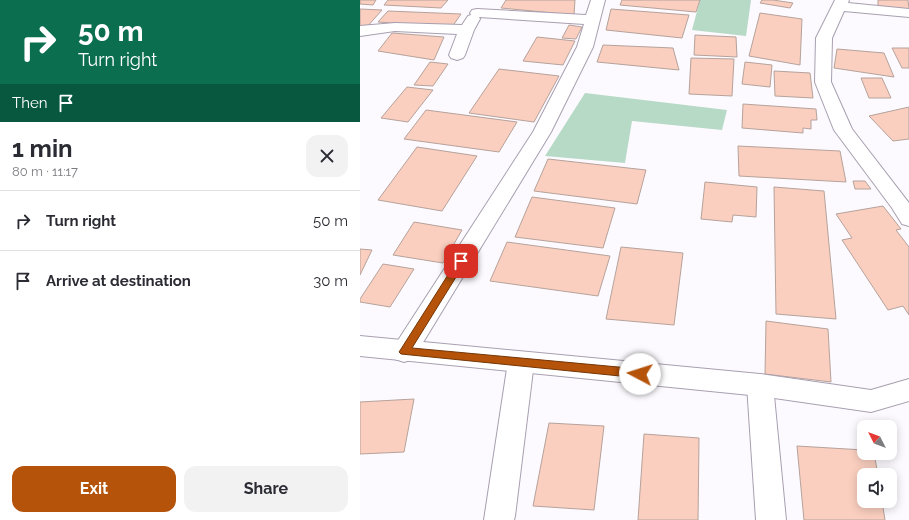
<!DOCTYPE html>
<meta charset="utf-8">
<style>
body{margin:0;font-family:Raleway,sans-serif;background:#f2f2f3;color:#2b2b33;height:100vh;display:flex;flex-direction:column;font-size:15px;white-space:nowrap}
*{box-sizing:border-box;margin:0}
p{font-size:13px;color:#7c7c81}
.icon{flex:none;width:22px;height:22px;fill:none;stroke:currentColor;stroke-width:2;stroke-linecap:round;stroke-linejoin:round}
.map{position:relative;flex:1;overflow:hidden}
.drawer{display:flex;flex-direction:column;background:#fff;width:360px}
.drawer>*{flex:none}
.banner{background:#0b6e4f;color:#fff;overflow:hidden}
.needle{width:26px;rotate:312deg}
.controls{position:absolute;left:497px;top:420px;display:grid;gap:8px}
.controls a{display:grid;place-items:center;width:40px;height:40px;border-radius:8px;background:#fff;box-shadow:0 2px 10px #0003;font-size:20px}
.pin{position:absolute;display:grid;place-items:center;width:34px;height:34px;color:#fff;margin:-17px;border-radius:8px;box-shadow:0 2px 6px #0006}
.me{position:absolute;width:44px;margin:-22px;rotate:275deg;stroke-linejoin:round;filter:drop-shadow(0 0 3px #0008)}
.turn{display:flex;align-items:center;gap:14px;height:84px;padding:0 12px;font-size:18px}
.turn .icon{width:52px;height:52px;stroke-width:2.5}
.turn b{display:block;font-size:28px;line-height:34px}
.then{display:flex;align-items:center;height:38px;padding:0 12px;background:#0003;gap:8px;font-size:15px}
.round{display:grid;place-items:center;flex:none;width:42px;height:42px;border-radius:12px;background:#f2f2f3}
.headline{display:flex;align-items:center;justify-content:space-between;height:68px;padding:0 12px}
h1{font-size:24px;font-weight:700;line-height:30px}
.action{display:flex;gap:8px;margin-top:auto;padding:8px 12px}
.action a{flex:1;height:46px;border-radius:12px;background:#b45309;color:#fff;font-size:16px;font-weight:700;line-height:46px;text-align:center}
.action a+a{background:#f2f2f3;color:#2b2b33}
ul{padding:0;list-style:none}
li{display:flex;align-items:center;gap:12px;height:60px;padding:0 12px;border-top:1px solid #e1e1e2}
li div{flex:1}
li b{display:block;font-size:15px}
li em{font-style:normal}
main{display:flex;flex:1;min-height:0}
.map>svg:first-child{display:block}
.green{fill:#b7dac7}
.building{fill:#facfbf;stroke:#b6a29b}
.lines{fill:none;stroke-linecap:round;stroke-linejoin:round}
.minor-casing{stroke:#a89fb0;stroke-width:2}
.tertiary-casing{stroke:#a89fb0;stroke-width:2}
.minor{fill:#fff;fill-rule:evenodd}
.tertiary{fill:#fff;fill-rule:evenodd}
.route{fill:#b45309;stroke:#753606}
</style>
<main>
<section class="drawer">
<div class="banner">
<div class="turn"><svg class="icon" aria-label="right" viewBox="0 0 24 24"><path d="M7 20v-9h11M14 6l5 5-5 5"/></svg><div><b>50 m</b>Turn right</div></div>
<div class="then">Then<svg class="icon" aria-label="arrive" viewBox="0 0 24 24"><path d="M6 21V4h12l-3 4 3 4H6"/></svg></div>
</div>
<div class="headline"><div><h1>1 min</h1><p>80 m · 11:17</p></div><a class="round"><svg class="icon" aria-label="close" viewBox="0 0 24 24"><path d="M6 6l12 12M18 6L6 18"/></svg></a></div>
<ul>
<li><svg class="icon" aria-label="right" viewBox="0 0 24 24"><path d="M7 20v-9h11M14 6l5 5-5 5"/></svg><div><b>Turn right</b></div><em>50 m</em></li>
<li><svg class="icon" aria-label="arrive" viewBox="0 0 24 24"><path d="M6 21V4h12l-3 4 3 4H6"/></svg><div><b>Arrive at destination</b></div><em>30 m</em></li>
</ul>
<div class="action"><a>Exit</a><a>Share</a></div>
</section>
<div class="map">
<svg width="549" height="520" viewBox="0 0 549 520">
<rect width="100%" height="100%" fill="#fcfafe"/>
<g class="green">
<path d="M 340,0 L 391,0 L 386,36 L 332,30 Z"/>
<path d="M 225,93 L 367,110 L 362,130 L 272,121 L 265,163 L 185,156 Z"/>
</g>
<g class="building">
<path d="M 0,0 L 16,0 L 13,5 L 0,4 Z"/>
<path d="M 28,0 L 88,0 L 81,8 L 24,5 Z"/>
<path d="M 146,0 L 215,0 L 214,15 L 141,8 Z"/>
<path d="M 262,0 L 340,0 L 336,12 L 260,5 Z"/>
<path d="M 402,0 L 413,0 L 433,3 L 430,8 L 400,3 Z"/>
<path d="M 518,0 L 548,0 L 549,9 L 518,6 Z"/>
<path d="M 0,9 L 22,10 L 6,28 L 0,28 Z"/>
<path d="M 251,9 L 329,15 L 322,38 L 246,30 Z"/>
<path d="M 28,11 L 101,14 L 92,27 L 18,22 Z"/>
<path d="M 400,13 L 442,19 L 440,65 L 389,56 Z"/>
<path d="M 209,25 L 222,27 L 216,39 L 202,38 Z"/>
<path d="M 32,33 L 84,37 L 74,60 L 18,51 Z"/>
<path d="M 335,35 L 376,37 L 377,57 L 334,55 Z"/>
<path d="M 177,37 L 215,41 L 203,65 L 163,61 Z"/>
<path d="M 243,45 L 313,48 L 319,70 L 237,62 Z"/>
<path d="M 532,48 L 549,48 L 549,68 L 542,68 Z"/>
<path d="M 477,49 L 524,53 L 534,77 L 474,68 Z"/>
<path d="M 331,58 L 374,59 L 372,96 L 329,94 Z"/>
<path d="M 70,62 L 88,64 L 73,86 L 54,85 Z"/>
<path d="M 385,62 L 412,65 L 410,87 L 382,84 Z"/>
<path d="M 139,69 L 199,76 L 174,122 L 109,113 Z"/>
<path d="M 414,71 L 450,73 L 453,98 L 415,96 Z"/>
<path d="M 501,78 L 522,78 L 531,98 L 509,98 Z"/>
<path d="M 47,87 L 73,90 L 48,122 L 21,118 Z"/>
<path d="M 383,104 L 456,109 L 457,120 L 451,120 L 451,129 L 443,128 L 443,133 L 382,128 Z"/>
<path d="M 549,107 L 549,139 L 533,141 L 509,116 Z"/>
<path d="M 66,110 L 157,122 L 139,152 L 44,139 Z"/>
<path d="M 378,146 L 480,151 L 486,182 L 379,176 Z"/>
<path d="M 57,147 L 117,156 L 82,211 L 18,200 Z"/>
<path d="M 188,159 L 286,170 L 277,204 L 174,191 Z"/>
<path d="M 493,181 L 505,181 L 511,189 L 495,189 Z"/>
<path d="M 345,182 L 397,187 L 396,217 L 373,215 L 372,222 L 341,219 Z"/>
<path d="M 414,187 L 464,191 L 476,319 L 416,314 Z"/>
<path d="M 172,197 L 255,208 L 243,248 L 155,237 Z"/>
<path d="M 523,206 L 541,229 L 536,230 L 549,247 L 549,315 L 543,306 L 528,310 L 482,240 L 492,238 L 476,214 Z"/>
<path d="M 54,222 L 102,230 L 83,263 L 33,255 Z"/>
<path d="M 147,242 L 250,256 L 238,296 L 130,281 Z"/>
<path d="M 261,247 L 323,253 L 314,325 L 246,319 Z"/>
<path d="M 0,249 L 12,250 L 0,275 Z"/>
<path d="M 23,264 L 54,269 L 30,307 L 0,302 L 0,299 Z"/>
<path d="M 406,321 L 468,329 L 471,382 L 405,374 Z"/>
<path d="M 54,399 L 44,452 L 0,454 L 0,402 Z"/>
<path d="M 189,423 L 244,426 L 234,510 L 173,506 Z"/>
<path d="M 284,434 L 339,438 L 338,520 L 278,520 Z"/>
<path d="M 437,446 L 504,450 L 504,453 L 514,453 L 518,475 L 504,475 L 504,501 L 522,501 L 525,520 L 444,520 Z"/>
</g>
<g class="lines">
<g class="minor-casing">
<g id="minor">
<path d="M 231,0 L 245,0 L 233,47 L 191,132 L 53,359 L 44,362 L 35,359 L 32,352 L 35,345 L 173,132 L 217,47 L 224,24 L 119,17 L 120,19 L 114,30 L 105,55 L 103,58 L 97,60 L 91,58 L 89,55 L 97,34 L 35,31 L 0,36 L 0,26 L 35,23 L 102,25 L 108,16 L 111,15 L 110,13 L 112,10 L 117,9 L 226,15 Z"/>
<path d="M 475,0 L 489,0 L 488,3 L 549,9 L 549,17 L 484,11 L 472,38 L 471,82 L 492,129 L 549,203 L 549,226 L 542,224 L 532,208 L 474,130 L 455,82 L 456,38 Z"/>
<path d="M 161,352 L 170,355 L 174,362 L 155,516 L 154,520 L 124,520 L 148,362 L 152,355 Z"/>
<path d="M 400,374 L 409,377 L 413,385 L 426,520 L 396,520 L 387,385 L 391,377 Z"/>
</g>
</g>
<g class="tertiary-casing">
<path id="tertiary" d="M 0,336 L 400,374 L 511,390 L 549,379 L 549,401 L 511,412 L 400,396 L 0,356 Z"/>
</g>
<use href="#minor" class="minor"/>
<use href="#tertiary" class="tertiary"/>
</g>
<path class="route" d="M 101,258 L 106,261 L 52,348 L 280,369 L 284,371 L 285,374 L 284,377 L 280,378 L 41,354 L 39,352 L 41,349 L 98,259 Z"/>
</svg>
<div class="controls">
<a><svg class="needle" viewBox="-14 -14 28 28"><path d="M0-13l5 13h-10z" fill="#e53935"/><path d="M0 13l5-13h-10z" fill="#7c7c81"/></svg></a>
<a><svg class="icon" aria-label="sound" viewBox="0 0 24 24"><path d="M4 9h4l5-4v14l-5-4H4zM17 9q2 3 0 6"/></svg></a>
</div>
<div class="pin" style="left:101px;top:261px;background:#d93025"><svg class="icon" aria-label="arrive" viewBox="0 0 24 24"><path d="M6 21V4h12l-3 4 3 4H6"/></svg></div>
<svg class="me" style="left:280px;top:374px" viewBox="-20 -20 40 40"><circle r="19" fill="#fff"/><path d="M0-13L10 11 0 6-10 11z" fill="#b45309"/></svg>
</div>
</main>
